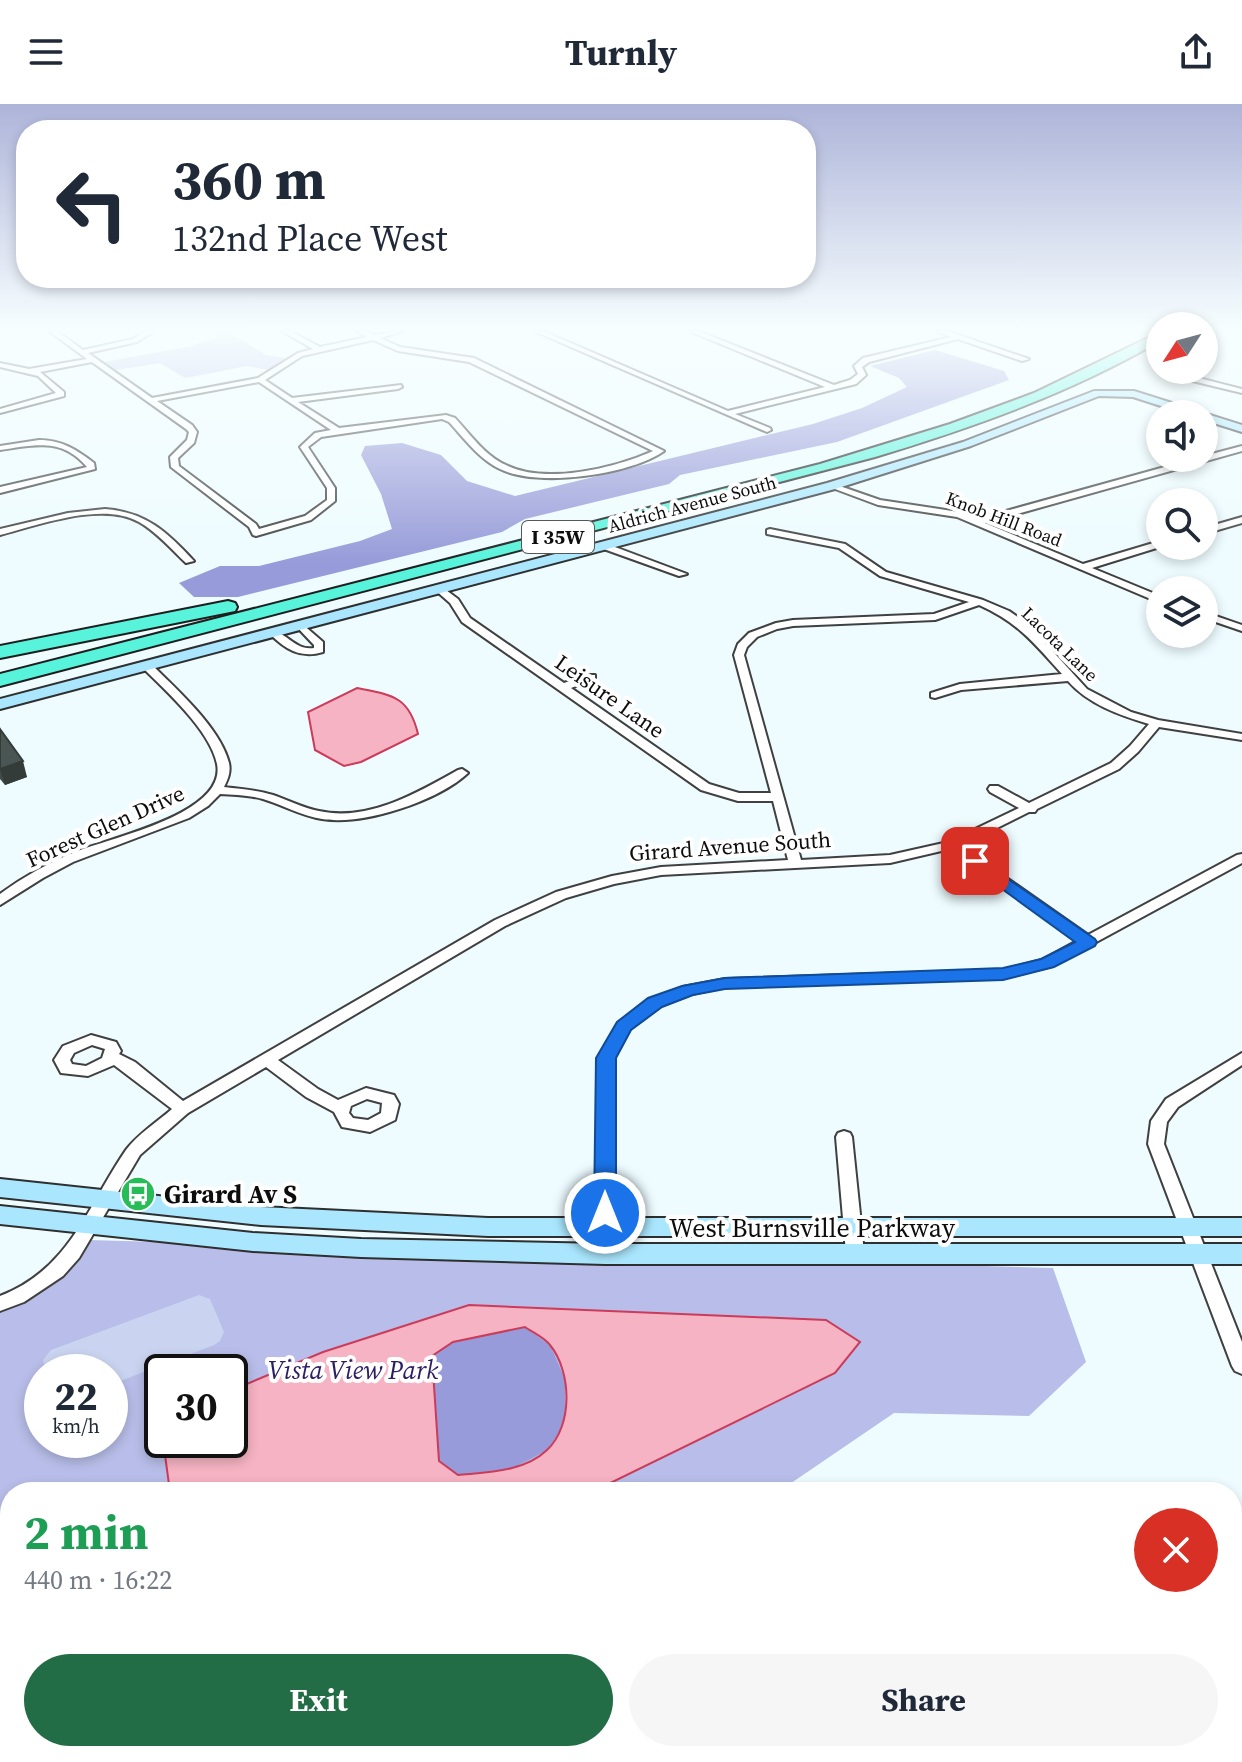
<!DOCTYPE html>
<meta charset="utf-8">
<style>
body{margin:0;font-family:"Source Serif 4",serif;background:#f6f6f7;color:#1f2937;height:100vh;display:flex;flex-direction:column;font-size:30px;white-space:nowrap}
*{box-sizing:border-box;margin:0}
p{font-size:26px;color:#747a83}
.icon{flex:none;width:44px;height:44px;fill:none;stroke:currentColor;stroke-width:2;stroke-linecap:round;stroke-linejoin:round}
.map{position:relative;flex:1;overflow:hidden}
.drawer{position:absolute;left:0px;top:1378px;width:1242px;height:280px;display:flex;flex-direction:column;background:#fff;border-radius:32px 32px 0 0;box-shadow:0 4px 12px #0003}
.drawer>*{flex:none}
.banner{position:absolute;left:16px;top:16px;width:800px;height:168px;border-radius:32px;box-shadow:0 4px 12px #0003;background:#fff;color:#1f2937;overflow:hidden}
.needle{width:52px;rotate:234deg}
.tools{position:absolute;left:1146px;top:208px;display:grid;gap:16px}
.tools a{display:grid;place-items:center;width:72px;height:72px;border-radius:50%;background:#fff;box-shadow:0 4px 12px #0003;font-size:40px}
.speed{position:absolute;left:24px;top:1250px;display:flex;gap:16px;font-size:40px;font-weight:700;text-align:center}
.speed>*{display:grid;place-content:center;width:104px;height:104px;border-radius:50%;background:#fff;box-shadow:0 4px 12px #0003;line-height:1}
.speed small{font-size:20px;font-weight:400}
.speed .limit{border:4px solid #111;border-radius:12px;background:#fff;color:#111}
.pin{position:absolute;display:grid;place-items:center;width:68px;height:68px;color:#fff;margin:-34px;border-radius:16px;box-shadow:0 4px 12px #0006}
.me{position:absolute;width:88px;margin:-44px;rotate:0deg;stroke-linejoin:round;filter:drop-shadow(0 0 6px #0008)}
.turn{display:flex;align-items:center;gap:28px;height:168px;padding:0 24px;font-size:36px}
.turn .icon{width:104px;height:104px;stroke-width:2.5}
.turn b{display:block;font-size:56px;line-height:68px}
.round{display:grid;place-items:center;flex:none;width:84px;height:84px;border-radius:42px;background:#f6f6f7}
.overview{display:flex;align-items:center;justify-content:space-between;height:136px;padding:0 24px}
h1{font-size:48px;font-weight:700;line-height:60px;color:#1e9e55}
.action{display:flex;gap:16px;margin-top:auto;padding:16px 24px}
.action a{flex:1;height:92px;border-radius:48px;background:#226c46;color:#fff;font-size:32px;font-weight:700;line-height:92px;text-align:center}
.action a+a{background:#f6f6f7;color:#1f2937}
header{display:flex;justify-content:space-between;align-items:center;height:104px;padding:0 24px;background:#fff;font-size:36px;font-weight:700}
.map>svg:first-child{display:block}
.green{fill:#b8bee9;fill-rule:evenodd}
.forest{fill:#979bd9}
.pitch{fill:#cad4f0}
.water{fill:#f6b3c3;stroke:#cc3b5a;stroke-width:2;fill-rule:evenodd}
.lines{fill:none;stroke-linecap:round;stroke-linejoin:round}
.street-casing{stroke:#404040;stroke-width:4}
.secondary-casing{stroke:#2f2f2f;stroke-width:4}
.highway-casing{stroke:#1e1e1e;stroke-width:4}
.street{fill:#fff;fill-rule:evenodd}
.secondary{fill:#aae7fe;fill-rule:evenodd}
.highway{fill:#58f3db;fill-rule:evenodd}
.wall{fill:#404a47}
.shaded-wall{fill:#343c3a}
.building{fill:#4a5653;stroke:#343c3a;stroke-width:2}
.route{fill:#1a73e8;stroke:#114b97;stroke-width:2}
.labels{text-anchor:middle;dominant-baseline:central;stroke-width:8;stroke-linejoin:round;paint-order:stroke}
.far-street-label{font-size:18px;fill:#0d0d0d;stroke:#fff}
.shield{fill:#fff;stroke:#565656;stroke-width:2}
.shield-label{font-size:20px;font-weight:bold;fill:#0d0d0d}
.street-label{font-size:22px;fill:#0d0d0d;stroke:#fff}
.near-poi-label{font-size:26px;font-weight:bold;fill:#0d0d0d;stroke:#fff;text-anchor:start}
.near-street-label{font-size:26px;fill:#0d0d0d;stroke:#fff}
.near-park-label{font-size:26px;font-style:italic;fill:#2b1e65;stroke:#fff}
</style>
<header><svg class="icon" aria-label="menu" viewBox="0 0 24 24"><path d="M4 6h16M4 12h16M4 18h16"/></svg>Turnly<svg class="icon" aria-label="share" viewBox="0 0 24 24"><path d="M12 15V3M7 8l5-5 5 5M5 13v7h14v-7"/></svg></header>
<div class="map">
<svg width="1242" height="1658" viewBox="0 0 1242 1658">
<rect width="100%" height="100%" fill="#eefcff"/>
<g class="green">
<path d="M 217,227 L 228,227 L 266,251 L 292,255 L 274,267 L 247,262 L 185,274 L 160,259 L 110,267 L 98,259 L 188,243 L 217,233 Z"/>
<path d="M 89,1136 L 1053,1164 L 1086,1258 L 1029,1312 L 894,1309 L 778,1388 L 10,1388 L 10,1516 L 0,1512 L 0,1208 L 19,1200 L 69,1167 ZM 42,1268 L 110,1268 L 110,1336 L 42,1336 ZM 162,1268 L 230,1268 L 230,1336 L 162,1336 Z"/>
<path d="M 159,1648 L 394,1648 L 379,1658 L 164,1658 Z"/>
</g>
<g class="forest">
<path d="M 935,246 L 1004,267 L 1009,276 L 837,338 L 680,371 L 669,380 L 525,415 L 502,428 L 238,493 L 194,493 L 179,479 L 220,462 L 259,462 L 360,437 L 392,425 L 381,390 L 361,351 L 365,342 L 402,339 L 441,351 L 467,377 L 515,392 L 813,320 L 862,304 L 907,283 L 899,274 L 870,262 Z"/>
<path d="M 524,1223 L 550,1241 L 565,1275 L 565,1321 L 547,1346 L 508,1367 L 458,1371 L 439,1357 L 432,1251 L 453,1238 Z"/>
<path d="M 1018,1648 L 1127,1648 L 1128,1658 L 1013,1658 Z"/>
</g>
<path class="pitch" d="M 199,1191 L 210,1195 L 224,1228 L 220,1237 L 214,1241 L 110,1281 L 110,1268 L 46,1268 L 43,1256 L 51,1246 Z"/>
<g class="water">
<path d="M 357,584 C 392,591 409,592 418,630 L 361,658 L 344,662 L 315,646 L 308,608 Z"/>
<path d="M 469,1201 L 826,1216 L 860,1238 L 835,1269 L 592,1388 L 170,1388 L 163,1336 L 230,1336 L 230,1287 L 323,1248 ZM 525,1223 C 532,1228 545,1234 550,1241 C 572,1268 573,1322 547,1346 C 524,1368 488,1368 458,1371 L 439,1357 L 432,1252 L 453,1238 Z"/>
</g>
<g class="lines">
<g class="street-casing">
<g id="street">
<path d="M 49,227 L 57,227 L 83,246 L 133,235 L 146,227 L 154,227 L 137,238 L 88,249 L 152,294 L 258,274 L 298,249 L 313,245 L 282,227 L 290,227 L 320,243 L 367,233 L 357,227 L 366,227 L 374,231 L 404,227 L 380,234 L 400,243 L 474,254 L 664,347 C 630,371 538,384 500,365 C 479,355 464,334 449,318 L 442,315 L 321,333 L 308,343 L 335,384 L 335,397 L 311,416 L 256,432 L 253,431 L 249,423 L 171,363 L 170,353 L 187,336 L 189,328 L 186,325 L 92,258 L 40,268 L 64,288 L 64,292 L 0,309 L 0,305 L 56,289 L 38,272 L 0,263 L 0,259 L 29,265 L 87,255 ZM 373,236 L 398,247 L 469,258 L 653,347 C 615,364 545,381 506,361 C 485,352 470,330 455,314 L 446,311 L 339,324 L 298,298 L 398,285 L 402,283 L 401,281 L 292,294 L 265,276 L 302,252 ZM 259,278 L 331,326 L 315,329 L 300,343 L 327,384 L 327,396 L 305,412 L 259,425 L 256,420 L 179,362 L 178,354 L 194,339 L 197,328 L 192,321 L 157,297 Z"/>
<path d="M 534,227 L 543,227 L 728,307 L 825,283 L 689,227 L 698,227 L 834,281 L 850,276 L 858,270 L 854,262 L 863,254 L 951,233 L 937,227 L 947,227 L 1029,255 L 1022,257 L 958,235 L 869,258 L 862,263 L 866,271 L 856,280 L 735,310 L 770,324 L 771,326 L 767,328 Z"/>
<path d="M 1183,270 L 1242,285 L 1242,289 L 1180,274 L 1180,270 Z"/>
<path d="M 39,336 C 62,336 77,346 94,359 L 95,365 L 0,389 L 0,383 L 87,363 C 62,333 34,341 0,346 L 0,342 Z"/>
<path d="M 1242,342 L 1242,347 L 985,419 L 1083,460 L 1160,437 L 1160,442 L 1163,442 L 1092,464 L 1160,492 L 1160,499 L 957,413 L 878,401 L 827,382 L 831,379 L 880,396 L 959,408 L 977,415 L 1197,354 L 1204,354 L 1204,352 Z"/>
<path d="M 105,405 C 146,408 167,428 194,457 L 186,459 C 171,445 157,428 139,418 C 103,397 38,421 0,431 L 0,425 L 68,409 Z"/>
<path d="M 1242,413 L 1242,419 L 1204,430 L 1204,424 Z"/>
<path d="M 770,425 L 845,440 L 886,468 L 983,496 L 1009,507 L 1028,520 L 1087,585 L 1131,608 L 1158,616 L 1242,630 L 1242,636 L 1159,623 L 1138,648 L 1119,665 L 1037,705 L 1035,708 L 1029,708 L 961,742 L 1088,831 L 1237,751 L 1242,750 L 1242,759 L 1052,862 L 1003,874 L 725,883 L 692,890 L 660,902 L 630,925 L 614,954 L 614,1150 L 611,1155 L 605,1157 L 599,1155 L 596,1150 L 598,954 L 619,919 L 650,896 L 683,883 L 725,875 L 1003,866 L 1042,856 L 1077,837 L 950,745 L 890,759 L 661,771 L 614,780 L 566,794 L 505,822 L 278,956 L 318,985 L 338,996 L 366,984 L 394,991 L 399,1000 L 395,1016 L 370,1028 L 342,1023 L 334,1008 L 306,993 L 266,963 L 188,1009 L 140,1051 L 79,1154 L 63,1172 L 24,1198 L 0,1207 L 0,1192 C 70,1165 87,1103 126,1046 C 137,1031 157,1018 172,1005 L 114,961 L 88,972 L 61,969 L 54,956 L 63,942 L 86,933 L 91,931 L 116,938 L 121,947 L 119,950 L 135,958 L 183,997 L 495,816 L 556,788 L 612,772 L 661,763 L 788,756 L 773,697 L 738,697 L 701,686 L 462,518 L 450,499 L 434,485 L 442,483 L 458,495 L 470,514 L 564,579 L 587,571 L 595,571 L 595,575 L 571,584 L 709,680 L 739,689 L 771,689 L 734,551 L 738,540 L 749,529 L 776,519 L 793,516 L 934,510 L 969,498 L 880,472 L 839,444 L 767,430 L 767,426 ZM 979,501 C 1019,519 1034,539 1062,570 L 960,580 L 931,589 L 931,593 L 935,594 L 961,586 L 1068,577 C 1088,600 1119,611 1149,620 L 1130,642 L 1111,659 L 1029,699 L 998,682 L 990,682 L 988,685 L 990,688 L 1019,704 L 948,738 L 890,751 L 801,756 L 744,551 L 747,543 L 757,533 L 777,525 L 793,522 L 935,516 ZM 92,941 L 105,945 L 102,954 L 86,962 L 72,960 L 70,956 L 74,949 ZM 367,995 L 382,999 L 381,1009 L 368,1016 L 353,1014 L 349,1009 L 351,1002 Z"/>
<path d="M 601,440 L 607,440 L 687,470 L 679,472 L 601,444 Z"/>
<path d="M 1204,508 L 1242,521 L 1242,527 L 1204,514 Z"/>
<path d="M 301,519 L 323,538 L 323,548 C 300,555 285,545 269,529 L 270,527 C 287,527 294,547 314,544 L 314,541 L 296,522 Z"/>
<path d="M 146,558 L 150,559 C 175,584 220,623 229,659 C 231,668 228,675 224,683 C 241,685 257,686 273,691 C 288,696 303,704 319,707 C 368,718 417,689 458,666 L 462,665 L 468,669 C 438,697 363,722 322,715 C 302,712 283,701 263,695 C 249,691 234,691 220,690 L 208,702 L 189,714 L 73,758 L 43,774 L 0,801 L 0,790 C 23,773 48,759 75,748 C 109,734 227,710 217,660 C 210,626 166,587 142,563 L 141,561 Z"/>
<path d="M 1242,949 L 1242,961 L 1178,1003 L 1167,1018 L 1164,1040 L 1242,1238 L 1242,1270 L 1235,1267 L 1232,1262 L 1148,1040 L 1151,1017 L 1166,995 Z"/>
<path d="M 844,1027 L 850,1029 L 852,1033 L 864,1149 L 861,1154 L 855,1156 L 849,1154 L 846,1149 L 836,1033 L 838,1029 Z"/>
<path d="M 1232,1502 L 1242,1506 L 1242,1526 L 1232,1522 Z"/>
<path d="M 821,1648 L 845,1648 L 841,1658 L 817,1658 Z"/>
</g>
</g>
<g class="secondary-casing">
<g id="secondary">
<path d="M 1094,287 L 1134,287 L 1242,321 L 1242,328 L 1204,316 L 1204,310 L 1186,310 L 1133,293 L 1099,292 L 971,342 L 835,385 L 0,605 L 0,595 L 827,379 L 963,338 Z"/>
<path d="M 0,1075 L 261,1103 L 488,1114 L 1242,1114 L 1242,1132 L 488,1132 L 261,1121 L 0,1093 Z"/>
<path d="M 0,1102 L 253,1129 L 361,1135 L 605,1140 L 1242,1140 L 1242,1160 L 605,1160 L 361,1153 L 253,1147 L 0,1120 Z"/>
</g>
</g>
<g class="highway-casing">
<g id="highway">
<path d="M 1160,228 L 1160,237 C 1070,289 974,323 875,353 L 0,582 L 0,570 L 820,360 L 950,320 L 1034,289 Z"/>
<path d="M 228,497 L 235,499 L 237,503 L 235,507 L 0,554 L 0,542 Z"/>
</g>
</g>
<use href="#street" class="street"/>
<use href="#secondary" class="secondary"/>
<use href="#highway" class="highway"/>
</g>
<path class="wall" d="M 0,625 L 27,673 L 5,681 L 0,675 Z"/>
<path class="shaded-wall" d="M 23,657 L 27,673 L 5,681 L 0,665 Z"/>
<path class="building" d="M 0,625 L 23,657 L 0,665 Z"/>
<linearGradient id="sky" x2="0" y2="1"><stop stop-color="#adb4d9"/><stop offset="0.49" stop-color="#f7feff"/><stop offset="1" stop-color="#f7feff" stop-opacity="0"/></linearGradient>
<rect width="1242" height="459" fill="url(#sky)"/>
<path class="route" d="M 975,752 L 1095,835 L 1097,838 L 1095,842 L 1054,863 L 1003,876 L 725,885 L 693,891 L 662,903 L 631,926 L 616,954 L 616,1109 L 613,1115 L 605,1117 L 597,1115 L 594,1109 L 596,954 L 617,918 L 648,894 L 682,882 L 725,874 L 1003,864 L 1041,855 L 1075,838 L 969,761 L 966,757 Z"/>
<defs>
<g id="bus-disc" transform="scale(1.8)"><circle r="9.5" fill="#26bd59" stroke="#fff"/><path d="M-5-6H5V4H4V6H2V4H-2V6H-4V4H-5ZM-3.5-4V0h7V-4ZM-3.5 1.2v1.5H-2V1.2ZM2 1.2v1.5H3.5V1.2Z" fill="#fff"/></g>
</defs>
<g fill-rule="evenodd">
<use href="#bus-disc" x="138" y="1090"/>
</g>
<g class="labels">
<g class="far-street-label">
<text transform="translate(692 400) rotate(-15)">Aldrich Avenue South</text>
<text transform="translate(1004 415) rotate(21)">Knob Hill Road</text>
<text transform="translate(1060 540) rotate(44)">Lacota Lane</text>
</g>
<rect class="shield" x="522" y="417" width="72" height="32" rx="6"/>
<g class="shield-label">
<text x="558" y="433">I 35W</text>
</g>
<g class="street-label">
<text transform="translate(610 592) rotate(35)">Leisure Lane</text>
<text transform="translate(105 722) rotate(-24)">Forest Glen Drive</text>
<text transform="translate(730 742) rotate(-4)">Girard Avenue South</text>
</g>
<g class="near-poi-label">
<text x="164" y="1090">Girard Av S</text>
</g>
<g class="near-street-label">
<text x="812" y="1124">West Burnsville Parkway</text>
</g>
<g class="near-park-label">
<text x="353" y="1266">Vista View Park</text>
</g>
</g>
</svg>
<div class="tools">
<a><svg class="needle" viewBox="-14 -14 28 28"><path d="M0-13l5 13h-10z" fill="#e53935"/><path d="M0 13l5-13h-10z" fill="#747a83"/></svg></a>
<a><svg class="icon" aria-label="sound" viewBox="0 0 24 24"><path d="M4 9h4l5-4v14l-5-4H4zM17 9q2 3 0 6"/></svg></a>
<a><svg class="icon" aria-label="search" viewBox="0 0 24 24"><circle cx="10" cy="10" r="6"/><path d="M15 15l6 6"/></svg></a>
<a><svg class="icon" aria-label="layers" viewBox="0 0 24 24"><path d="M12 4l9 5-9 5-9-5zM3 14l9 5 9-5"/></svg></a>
</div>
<div class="speed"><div>22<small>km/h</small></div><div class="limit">30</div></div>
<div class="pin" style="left:975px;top:757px;background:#d93025"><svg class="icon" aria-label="arrive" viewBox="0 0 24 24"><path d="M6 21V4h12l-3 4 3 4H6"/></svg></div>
<svg class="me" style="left:605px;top:1109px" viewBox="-20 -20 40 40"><circle r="17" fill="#1a73e8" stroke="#fff" stroke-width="3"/><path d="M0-11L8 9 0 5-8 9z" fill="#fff"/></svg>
<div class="banner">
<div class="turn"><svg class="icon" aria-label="left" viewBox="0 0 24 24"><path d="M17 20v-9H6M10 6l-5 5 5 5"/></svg><div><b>360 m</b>132nd Place West</div></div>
</div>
<section class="drawer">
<div class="overview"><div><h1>2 min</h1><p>440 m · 16:22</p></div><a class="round" style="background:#d93025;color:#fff"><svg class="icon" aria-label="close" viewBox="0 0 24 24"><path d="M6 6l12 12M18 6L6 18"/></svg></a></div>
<div class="action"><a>Exit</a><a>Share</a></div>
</section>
</div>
